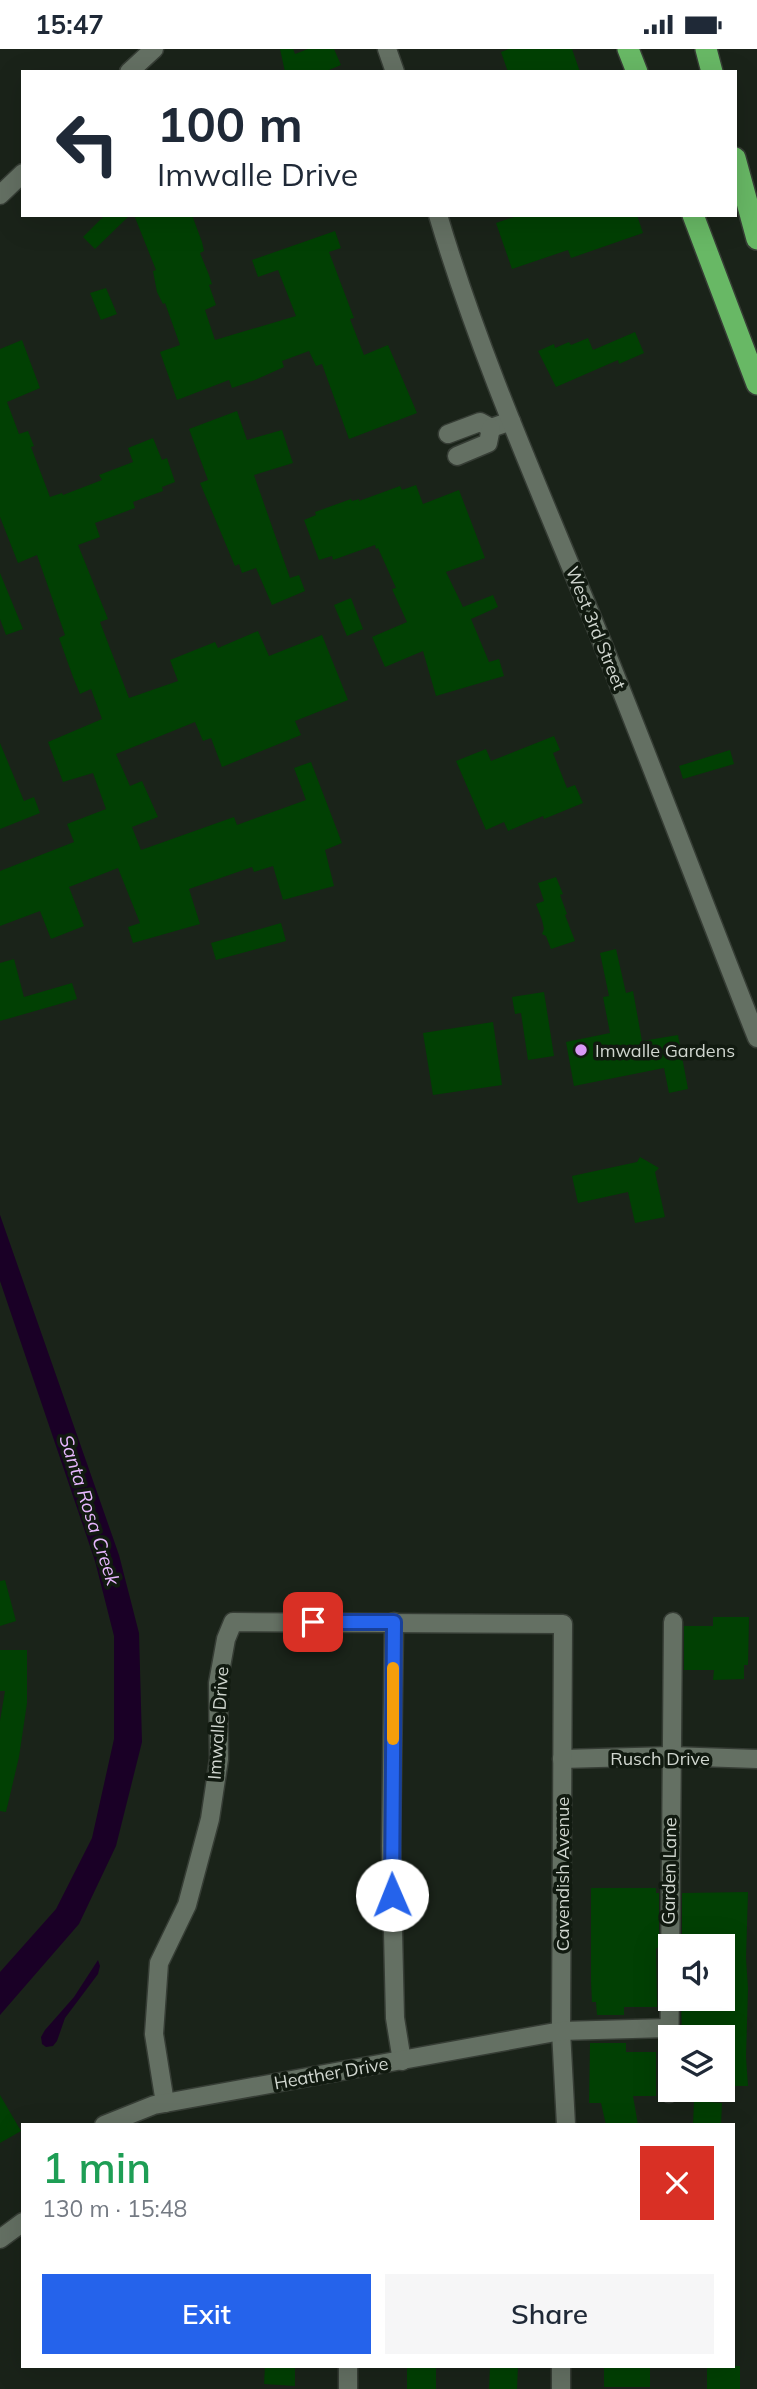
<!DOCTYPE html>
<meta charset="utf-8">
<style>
body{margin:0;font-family:Mulish,sans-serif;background:#f6f6f7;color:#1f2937;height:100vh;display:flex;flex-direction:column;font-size:26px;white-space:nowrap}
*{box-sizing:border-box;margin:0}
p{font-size:23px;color:#747a83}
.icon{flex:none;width:38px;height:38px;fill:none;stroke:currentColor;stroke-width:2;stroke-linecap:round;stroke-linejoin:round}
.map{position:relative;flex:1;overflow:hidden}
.drawer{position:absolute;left:21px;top:2074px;width:714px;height:245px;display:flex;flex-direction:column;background:#fff;border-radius:0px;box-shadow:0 7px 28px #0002}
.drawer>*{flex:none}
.hud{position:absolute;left:21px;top:21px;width:716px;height:147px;border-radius:0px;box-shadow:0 7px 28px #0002;background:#fff;color:#1f2937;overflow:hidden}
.buttons{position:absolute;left:658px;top:1885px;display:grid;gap:14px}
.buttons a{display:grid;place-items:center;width:77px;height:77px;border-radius:0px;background:#fff;box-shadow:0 7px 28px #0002;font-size:35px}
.pin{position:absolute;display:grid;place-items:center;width:60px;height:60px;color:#fff;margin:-30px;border-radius:14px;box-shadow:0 4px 10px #0006}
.me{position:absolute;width:77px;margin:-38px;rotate:359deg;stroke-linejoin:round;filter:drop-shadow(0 0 5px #0008)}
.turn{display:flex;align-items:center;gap:24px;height:147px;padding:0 21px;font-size:32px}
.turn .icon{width:91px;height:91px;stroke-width:2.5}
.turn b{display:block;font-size:49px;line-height:60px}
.round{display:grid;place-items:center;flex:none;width:74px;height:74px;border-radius:0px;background:#f6f6f7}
.head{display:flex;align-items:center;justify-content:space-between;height:119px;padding:0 21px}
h1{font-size:42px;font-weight:600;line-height:52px;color:#1e9e55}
.action{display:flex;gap:14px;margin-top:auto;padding:14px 21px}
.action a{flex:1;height:80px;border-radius:0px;background:#2563eb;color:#fff;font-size:28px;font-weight:600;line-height:80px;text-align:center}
.action a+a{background:#f6f6f7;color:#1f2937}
.status{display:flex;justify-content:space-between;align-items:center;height:49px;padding:0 35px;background:#fff;direction:ltr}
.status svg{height:19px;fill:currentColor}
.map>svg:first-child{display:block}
.water{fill:#1a0026}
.building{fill:#014003}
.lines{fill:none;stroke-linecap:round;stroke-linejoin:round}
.minor-casing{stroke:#363d35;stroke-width:21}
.secondary-casing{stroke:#363d35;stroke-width:21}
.motorway-casing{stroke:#363d35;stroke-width:24}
.minor{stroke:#647063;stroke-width:18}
.secondary{stroke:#647063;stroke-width:18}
.motorway{stroke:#68b865;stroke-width:21}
.route-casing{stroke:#184099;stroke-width:18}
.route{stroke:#2563eb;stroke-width:12}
.slow{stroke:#f59e0b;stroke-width:12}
.poi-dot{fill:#d99af7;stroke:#111a10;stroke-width:2.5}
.labels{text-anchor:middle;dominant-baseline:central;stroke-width:7;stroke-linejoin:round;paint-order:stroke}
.street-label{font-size:18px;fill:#d0d6cf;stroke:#111a10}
.poi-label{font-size:18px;fill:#d0d6cf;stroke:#111a10;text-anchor:start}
.water-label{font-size:19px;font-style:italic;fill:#e7b7fe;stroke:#111a10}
</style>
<div class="status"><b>15:47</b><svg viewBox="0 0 49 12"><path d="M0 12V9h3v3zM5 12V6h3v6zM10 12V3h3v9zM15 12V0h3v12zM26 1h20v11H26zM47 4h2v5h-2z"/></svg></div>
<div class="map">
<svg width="757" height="2340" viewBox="0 0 757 2340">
<rect width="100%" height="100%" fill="#1a2319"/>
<g class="water">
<path d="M 0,1166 L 119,1506 L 139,1584 L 142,1693 L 116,1797 L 79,1875 L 0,1966 L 0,1923 L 56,1860 L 92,1789 L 114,1690 L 114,1587 L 95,1512 L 0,1232 Z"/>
<path d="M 98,1911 L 100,1917 L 98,1925 L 65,1969 L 57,1992 L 53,1997 L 46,1998 L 42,1995 L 41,1988 L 45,1981 L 74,1948 Z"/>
</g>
<g class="building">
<path d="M 280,0 L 293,0 L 295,5 L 308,0 L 334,0 L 341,16 L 324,23 L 285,23 Z"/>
<path d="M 509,0 L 572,0 L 580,23 L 508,23 L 501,3 Z"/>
<path d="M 105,166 L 130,166 L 95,200 L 83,188 Z"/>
<path d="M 134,166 L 192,166 L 202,193 L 204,202 L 200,204 L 209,226 L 212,235 L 209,236 L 216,256 L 205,261 L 215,291 L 296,267 L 278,221 L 258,228 L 252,211 L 335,182 L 341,199 L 329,203 L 354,269 L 350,270 L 364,306 L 388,296 L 417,364 L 349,390 L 322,315 L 316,317 L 309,302 L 282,312 L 284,318 L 255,331 L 232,339 L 229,331 L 177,351 L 160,303 L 180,296 L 165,254 L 163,255 L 157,243 L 153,222 L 156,221 Z"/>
<path d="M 520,166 L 637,166 L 643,184 L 571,209 L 568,201 L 512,220 L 496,174 Z"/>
<path d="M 106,239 L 117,265 L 101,271 L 90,244 Z"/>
<path d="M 635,283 L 644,304 L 619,315 L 618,311 L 556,338 L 538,302 L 554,295 L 555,299 L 569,293 L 571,296 L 588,289 L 593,301 Z"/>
<path d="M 22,291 L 40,339 L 7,353 L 19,385 L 28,382 L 34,397 L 31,398 L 50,448 L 62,444 L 63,446 L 102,431 L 99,426 L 133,413 L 128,399 L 153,389 L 162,411 L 167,409 L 175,433 L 162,438 L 163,442 L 133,453 L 135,459 L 95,474 L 100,488 L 78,496 L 108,570 L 100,573 L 129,649 L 178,632 L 170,611 L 215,593 L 218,599 L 258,582 L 269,607 L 322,586 L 348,651 L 295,672 L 301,686 L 222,718 L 211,689 L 203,692 L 195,673 L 116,705 L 130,737 L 142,732 L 158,768 L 132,778 L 141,801 L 234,768 L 237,776 L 306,751 L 294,719 L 311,713 L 342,794 L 325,801 L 334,837 L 283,851 L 273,817 L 254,823 L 252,818 L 189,840 L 200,875 L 133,894 L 128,878 L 140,874 L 118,819 L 69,838 L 84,877 L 51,890 L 40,862 L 0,877 L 0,822 L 74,793 L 67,775 L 106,760 L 93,724 L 63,733 L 48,693 L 102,670 L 91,640 L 80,645 L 73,628 L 59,589 L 65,586 L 37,506 L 18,514 L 0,468 L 0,300 Z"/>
<path d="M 237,362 L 247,391 L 282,381 L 293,414 L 254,426 L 290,529 L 299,526 L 305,542 L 272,556 L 256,519 L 242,524 L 239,515 L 235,517 L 200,434 L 208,431 L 189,380 Z"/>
<path d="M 416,436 L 423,455 L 459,441 L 485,509 L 446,523 L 463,558 L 493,546 L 498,558 L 471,570 L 489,613 L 499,610 L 504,627 L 436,647 L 423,602 L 385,618 L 372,588 L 407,573 L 392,540 L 396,539 L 378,499 L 376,500 L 375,496 L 333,511 L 332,507 L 319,511 L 304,471 L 316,466 L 315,463 L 351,450 L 352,452 L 359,450 L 359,452 L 400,437 L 402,441 Z"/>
<path d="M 0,524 L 23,580 L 6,586 L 0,570 Z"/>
<path d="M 351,549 L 363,580 L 347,587 L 334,556 Z"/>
<path d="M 554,687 L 560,701 L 553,704 L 567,739 L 575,736 L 583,754 L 544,770 L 543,767 L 508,782 L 504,773 L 486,781 L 456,712 L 486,700 L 491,712 Z"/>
<path d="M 0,694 L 24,752 L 34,748 L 40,764 L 0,780 Z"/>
<path d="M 730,701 L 734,715 L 683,730 L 679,717 Z"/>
<path d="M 556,828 L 563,845 L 560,846 L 567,865 L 565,866 L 575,892 L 551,900 L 546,887 L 542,885 L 544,880 L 542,871 L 536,855 L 544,852 L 538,834 Z"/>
<path d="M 281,874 L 286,892 L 216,911 L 211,894 Z"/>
<path d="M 616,900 L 626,944 L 633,942 L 642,992 L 678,986 L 688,1040 L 669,1044 L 664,1019 L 574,1037 L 566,993 L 610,984 L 603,948 L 609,947 L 600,904 Z"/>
<path d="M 14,910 L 24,948 L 72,934 L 77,950 L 0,972 L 0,914 Z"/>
<path d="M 544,943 L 554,1007 L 528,1011 L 521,964 L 515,965 L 512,948 Z"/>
<path d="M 493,973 L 502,1036 L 433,1046 L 423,984 Z"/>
<path d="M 640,1108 L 659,1119 L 655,1123 L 665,1168 L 635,1174 L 628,1143 L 578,1154 L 572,1127 L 637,1113 Z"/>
<path d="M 5,1531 L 16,1572 L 0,1577 L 0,1532 Z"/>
<path d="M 713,1568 L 749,1568 L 748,1616 L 744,1616 L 744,1630 L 713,1631 L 714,1621 L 684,1621 L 684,1577 L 713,1577 Z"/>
<path d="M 0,1601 L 27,1601 L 27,1654 L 19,1708 L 6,1763 L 0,1762 L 0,1672 L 5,1642 L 0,1642 Z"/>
<path d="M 591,1839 L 656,1839 L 656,1844 L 659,1844 L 659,1897 L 656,1900 L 657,1958 L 624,1958 L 624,1966 L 597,1966 L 596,1953 L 592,1953 L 591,1933 Z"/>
<path d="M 748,1843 L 746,1909 L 748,1939 L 746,2008 L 748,2037 L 723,2037 L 723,1988 L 682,1988 L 681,1952 L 723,1950 L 723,1897 L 682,1897 L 682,1844 Z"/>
<path d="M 590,1994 L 626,1994 L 626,2003 L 656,2003 L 656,2047 L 633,2047 L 638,2076 L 606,2076 L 601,2054 L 589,2054 Z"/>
<path d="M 0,2046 L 21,2082 L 0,2094 Z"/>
<path d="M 694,2052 L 722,2054 L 721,2076 L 693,2076 Z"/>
<path d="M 265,2317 L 295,2317 L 295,2337 L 264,2335 Z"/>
<rect x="407" y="2317" width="29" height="23"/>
<path d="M 490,2317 L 518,2317 L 517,2340 L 489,2340 Z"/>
<rect x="604" y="2317" width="46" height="21"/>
<rect x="707" y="2317" width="33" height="23"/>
</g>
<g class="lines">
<g class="minor-casing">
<g id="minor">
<path d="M 448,385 L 480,373 L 491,379 L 511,372"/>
<path d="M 457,407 L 488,394 L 491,379"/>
<path d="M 394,1573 L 391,1797 L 395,1969 L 402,2012"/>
<path d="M 562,1710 L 671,1707 L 757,1710"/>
<path d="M 669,2044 L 673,1573"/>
<path d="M 165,2054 L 154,1985 L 159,1914 L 187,1856 L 210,1770 L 219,1710 L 218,1634 L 226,1590 L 233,1573 L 563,1575 L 561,1982 L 566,2076"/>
<path d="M 104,2076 L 154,2056 L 561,1982 L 668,1979"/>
<path d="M 0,2190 L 23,2173"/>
<path d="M 348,2317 L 348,2340"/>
<path d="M 561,2340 L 561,2317"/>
</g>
</g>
<g class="secondary-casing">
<g id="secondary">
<path d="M 387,0 L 395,23"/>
<path d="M 129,23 L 154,0"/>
<path d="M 0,146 L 23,124"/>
<path d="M 438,166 C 480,308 541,444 597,581 C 652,716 703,853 757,989"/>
</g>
</g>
<g class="motorway-casing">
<g id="motorway">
<path d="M 628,0 L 637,23"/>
<path d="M 706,0 L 712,23"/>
<path d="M 735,109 L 757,190"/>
<path d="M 693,166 L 757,335"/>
</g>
</g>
<use href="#minor" class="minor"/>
<use href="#secondary" class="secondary"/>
<use href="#motorway" class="motorway"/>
</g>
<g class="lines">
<g class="route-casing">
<path id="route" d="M 313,1573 L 394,1573 L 392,1846"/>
</g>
<use href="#route" class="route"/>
<path class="slow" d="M 393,1690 L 393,1619"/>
</g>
<circle class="poi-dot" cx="581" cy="1001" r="7"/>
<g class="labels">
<g class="street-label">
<text transform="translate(596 579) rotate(68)">West 3rd Street</text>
<text transform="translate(218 1674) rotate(-86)">Imwalle Drive</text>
<text x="660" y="1709">Rusch Drive</text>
<text transform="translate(669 1822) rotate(-89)">Garden Lane</text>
<text transform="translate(562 1825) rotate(-90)">Cavendish Avenue</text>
<text transform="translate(331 2024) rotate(-10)">Heather Drive</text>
</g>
<g class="poi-label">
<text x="595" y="1001">Imwalle Gardens</text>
</g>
<g class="water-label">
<text transform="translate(90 1461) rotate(72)">Santa Rosa Creek</text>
</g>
</g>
</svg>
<div class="buttons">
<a><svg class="icon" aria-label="sound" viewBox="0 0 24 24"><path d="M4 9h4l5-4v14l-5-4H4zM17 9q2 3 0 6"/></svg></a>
<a><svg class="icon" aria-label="layers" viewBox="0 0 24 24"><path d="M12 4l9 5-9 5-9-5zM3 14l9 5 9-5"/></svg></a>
</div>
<div class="pin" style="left:313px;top:1573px;background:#d93025"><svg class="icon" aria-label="arrive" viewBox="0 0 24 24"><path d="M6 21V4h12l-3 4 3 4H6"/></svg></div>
<svg class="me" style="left:392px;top:1846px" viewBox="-20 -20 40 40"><circle r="19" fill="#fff"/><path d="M0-13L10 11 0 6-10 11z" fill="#2563eb"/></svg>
<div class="hud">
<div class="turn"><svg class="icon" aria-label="left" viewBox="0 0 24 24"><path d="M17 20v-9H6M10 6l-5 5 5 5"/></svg><div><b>100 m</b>Imwalle Drive</div></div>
</div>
<section class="drawer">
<div class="head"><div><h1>1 min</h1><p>130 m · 15:48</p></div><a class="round" style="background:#d93025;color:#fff"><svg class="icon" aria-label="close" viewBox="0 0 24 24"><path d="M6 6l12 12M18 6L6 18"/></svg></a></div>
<div class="action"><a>Exit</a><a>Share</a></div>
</section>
</div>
